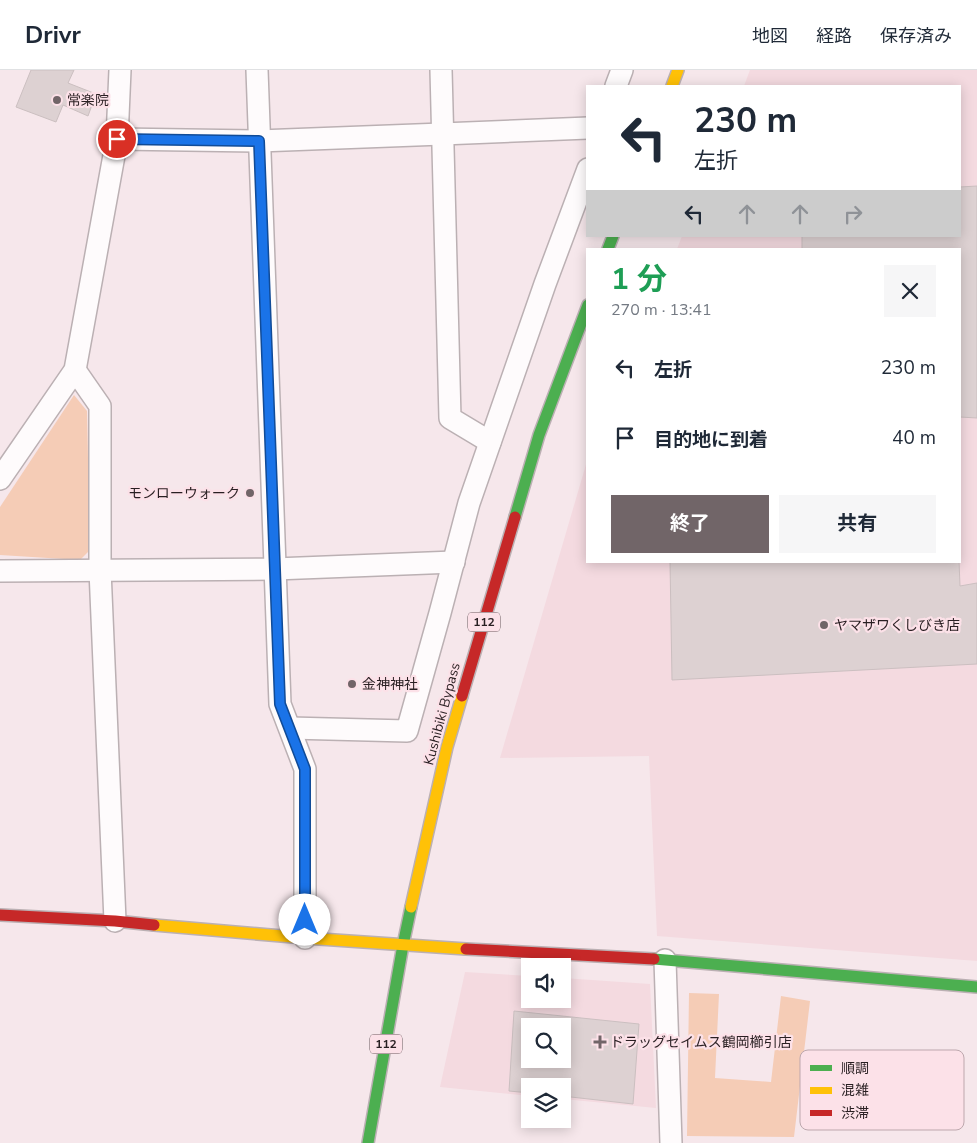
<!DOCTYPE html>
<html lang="ja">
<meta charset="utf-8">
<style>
body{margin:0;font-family:"Nunito Sans","Noto Sans JP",sans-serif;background:#f6f6f7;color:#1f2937;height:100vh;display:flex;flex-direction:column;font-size:19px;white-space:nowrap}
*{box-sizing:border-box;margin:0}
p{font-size:16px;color:#747a83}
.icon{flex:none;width:28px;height:28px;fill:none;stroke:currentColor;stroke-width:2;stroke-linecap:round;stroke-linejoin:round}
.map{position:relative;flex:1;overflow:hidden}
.panel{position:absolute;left:586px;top:178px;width:375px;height:315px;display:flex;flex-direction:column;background:#fff;border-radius:0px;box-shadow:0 2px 12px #0003}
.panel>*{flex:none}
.hud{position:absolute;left:586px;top:15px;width:375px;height:152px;border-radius:0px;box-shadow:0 2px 12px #0003;background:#fff;color:#1f2937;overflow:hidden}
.fabs{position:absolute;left:521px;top:888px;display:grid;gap:10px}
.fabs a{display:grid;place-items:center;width:50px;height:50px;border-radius:0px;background:#fff;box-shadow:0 2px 12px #0003;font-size:25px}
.pin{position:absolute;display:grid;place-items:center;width:42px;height:42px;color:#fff;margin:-21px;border:2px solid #fff;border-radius:50%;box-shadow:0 1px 5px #0007}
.me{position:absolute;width:55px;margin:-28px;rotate:0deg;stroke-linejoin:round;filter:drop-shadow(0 0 4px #0008)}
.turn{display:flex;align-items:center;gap:18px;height:105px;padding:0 25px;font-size:22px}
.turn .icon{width:65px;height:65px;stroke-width:2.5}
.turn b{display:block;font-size:35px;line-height:42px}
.lanes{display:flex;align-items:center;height:48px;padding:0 25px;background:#0003;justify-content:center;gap:25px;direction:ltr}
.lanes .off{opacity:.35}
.round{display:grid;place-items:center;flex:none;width:52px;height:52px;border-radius:0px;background:#f6f6f7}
.head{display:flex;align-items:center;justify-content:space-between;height:85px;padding:0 25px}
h1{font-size:30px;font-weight:700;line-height:38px;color:#1e9e55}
.primary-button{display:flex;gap:10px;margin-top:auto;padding:10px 25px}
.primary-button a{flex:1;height:58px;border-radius:0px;background:#716568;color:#fff;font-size:20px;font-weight:700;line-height:58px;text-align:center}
.primary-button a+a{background:#f6f6f7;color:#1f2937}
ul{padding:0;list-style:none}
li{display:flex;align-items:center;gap:15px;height:70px;padding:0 25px}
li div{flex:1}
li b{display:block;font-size:19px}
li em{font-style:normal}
header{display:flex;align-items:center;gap:30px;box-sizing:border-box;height:70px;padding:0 25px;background:#fff;border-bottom:1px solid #e0e1e3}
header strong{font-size:24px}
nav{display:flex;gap:28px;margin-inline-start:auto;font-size:18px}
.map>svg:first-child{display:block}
.built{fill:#f4dae0;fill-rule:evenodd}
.green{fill:#f5ccb6}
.building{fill:#ddd1d2;stroke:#cbbfc0;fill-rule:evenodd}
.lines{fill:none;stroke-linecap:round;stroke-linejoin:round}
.street-casing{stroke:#bbb0b3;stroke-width:24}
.fast-casing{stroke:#bbb0b3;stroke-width:14}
.slow-casing{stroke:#bbb0b3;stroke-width:14}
.jam-casing{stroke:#bbb0b3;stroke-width:14}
.street{stroke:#fefbfc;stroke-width:21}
.fast{stroke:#4caf50;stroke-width:11}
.slow{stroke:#ffc107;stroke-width:11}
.jam{stroke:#c62828;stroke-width:11}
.route-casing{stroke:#114b97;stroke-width:12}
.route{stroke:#1a73e8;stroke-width:9}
.poi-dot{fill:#716568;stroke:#fce1e8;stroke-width:2}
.labels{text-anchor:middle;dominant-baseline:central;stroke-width:4.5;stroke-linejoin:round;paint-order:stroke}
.shield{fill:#fce1e8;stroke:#68595d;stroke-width:1}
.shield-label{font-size:12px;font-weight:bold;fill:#291f22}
.poi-label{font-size:14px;fill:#291f22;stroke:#fce1e8;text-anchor:start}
.street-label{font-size:14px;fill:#291f22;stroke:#fce1e8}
.key{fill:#fce1e8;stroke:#bda7ad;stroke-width:1}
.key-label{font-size:14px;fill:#291f22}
</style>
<header>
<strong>Drivr</strong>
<nav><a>地図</a><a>経路</a><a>保存済み</a></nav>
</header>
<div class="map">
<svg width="977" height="1073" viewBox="0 0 977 1073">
<rect width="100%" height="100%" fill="#f6e7eb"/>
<g class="built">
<path d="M 750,0 L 977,0 L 977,891 L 657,866 L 649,686 L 500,688 L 587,391 L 588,491 L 960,491 L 960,179 L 677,179 L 682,166 L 960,166 L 960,16 L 744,16 Z"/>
<path d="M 465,902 L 530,906 L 530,929 L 562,929 L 563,908 L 650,914 L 656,1038 L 563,1029 L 562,1016 L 530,1016 L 530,1026 L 440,1017 ZM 530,956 L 562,956 L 562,989 L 530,989 Z"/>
</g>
<g class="green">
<path d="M 74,325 L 87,341 L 90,480 L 80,490 L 0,485 L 0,437 Z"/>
<path d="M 689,923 L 719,924 L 715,1008 L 771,1012 L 781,926 L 810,931 L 794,1067 L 687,1066 Z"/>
</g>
<g class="building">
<path d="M 31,0 L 74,0 L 68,13 L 96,24 L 88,46 L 63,35 L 56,52 L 16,37 Z"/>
<path d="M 977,116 L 977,348 L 960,347 L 960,179 L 802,179 L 802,166 L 960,166 L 960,117 Z"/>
<path d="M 670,491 L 959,491 L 960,516 L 977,513 L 977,594 L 672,610 Z"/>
<path d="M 514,941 L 639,954 L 633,1034 L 562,1026 L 562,1016 L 530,1016 L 530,1023 L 509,1021 ZM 530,956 L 562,956 L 562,989 L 530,989 Z"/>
</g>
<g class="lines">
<g class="street-casing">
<g id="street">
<path d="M 257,0 L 280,634 L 305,699 L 305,868"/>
<path d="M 441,0 L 450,348 L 490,372"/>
<path d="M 616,16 L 622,0"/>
<path d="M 117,69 L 259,71 L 442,64 L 588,58"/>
<path d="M 75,300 L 100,336 L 100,500 L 115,851"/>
<path d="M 0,409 L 75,300 L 117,69 L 120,0"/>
<path d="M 0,501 L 275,499 L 454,492"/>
<path d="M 290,658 L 407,661 L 440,543 L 469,433 L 545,214 L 588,99"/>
<path d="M 665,890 L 671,1073"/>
</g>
</g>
<g class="fast-casing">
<g id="fast">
<path d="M 608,179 L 613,166"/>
<path d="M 515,447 L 539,365 L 588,235"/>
<path d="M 654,889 L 977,917"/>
<path d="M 368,1073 L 403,875 L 411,837"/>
</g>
</g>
<g class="slow-casing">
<g id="slow">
<path d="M 672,16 L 678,0"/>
<path d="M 411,837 L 447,677 L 462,626"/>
<path d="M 154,855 L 305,868 L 466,879"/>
</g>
</g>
<g class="jam-casing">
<g id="jam">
<path d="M 462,626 L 515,447"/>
<path d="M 0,845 L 115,851 L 154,855"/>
<path d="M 466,879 L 654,889"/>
</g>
</g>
<use href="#street" class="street"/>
<use href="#fast" class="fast"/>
<use href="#slow" class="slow"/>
<use href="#jam" class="jam"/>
</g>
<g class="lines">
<g class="route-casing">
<path id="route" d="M 117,69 L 259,71 L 280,634 L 305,699 L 305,850"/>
</g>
<use href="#route" class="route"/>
</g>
<g class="poi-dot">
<circle cx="57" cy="30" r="5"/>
<circle cx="250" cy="423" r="5"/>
<circle cx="824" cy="555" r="5"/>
<circle cx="352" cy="614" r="5"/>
<path d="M597.5 964.5h5v5h5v5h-5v5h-5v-5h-5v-5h5z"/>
</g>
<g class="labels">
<g class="shield">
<rect x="468" y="542.5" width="32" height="19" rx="4"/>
<rect x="370" y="964.5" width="32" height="19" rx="4"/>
</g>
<g class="shield-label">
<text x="484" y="552">112</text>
<text x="386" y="974">112</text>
</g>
<g class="poi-label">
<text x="67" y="30">常楽院</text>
<text x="240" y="423" text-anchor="end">モンローウォーク</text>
<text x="834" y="555">ヤマザワくしびき店</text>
<text x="362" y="614">金神神社</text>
<text x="610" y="972">ドラッグセイムス鶴岡櫛引店</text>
</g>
<g class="street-label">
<text transform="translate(442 644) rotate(-75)">Kushibiki Bypass</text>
</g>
</g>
<rect x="800" y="980" width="164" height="80" rx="8" class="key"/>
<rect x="810" y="995" width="22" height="6" fill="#4caf50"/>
<rect x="810" y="1017" width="22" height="7" fill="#ffc107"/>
<rect x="810" y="1040" width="22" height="6" fill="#c62828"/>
<g class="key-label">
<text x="841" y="1003">順調</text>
<text x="841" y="1025">混雑</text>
<text x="841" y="1048">渋滞</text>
</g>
</svg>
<div class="fabs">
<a><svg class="icon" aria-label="sound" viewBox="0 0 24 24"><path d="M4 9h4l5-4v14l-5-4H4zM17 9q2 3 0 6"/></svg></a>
<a><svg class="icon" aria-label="search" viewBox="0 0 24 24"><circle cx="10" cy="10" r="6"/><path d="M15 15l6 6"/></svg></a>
<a><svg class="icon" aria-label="layers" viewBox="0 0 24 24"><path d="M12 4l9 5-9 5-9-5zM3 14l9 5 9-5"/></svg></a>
</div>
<div class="pin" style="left:117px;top:69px;background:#d93025"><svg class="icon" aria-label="arrive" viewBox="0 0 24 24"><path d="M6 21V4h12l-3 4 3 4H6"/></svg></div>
<svg class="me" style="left:305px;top:850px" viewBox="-20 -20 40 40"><circle r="19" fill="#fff"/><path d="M0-13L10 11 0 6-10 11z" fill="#1a73e8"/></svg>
<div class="hud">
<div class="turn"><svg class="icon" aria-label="left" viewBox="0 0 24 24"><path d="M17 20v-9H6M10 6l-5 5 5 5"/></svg><div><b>230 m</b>左折</div></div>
<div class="lanes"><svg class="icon" aria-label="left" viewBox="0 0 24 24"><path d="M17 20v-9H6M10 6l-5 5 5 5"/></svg><svg class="icon off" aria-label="ahead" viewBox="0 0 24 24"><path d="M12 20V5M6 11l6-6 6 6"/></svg><svg class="icon off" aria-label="ahead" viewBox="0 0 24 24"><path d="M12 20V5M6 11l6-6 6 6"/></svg><svg class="icon off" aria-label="right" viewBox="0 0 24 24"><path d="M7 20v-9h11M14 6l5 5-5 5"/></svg></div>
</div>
<section class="panel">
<div class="head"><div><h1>1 分</h1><p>270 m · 13:41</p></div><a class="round"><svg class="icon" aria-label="close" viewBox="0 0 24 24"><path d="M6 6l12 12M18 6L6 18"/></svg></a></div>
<ul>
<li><svg class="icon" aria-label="left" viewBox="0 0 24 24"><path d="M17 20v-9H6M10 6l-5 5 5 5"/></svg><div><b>左折</b></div><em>230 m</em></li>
<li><svg class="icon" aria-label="arrive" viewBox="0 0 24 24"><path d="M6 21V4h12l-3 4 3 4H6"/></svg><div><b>目的地に到着</b></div><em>40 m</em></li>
</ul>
<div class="primary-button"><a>終了</a><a>共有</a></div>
</section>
</div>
